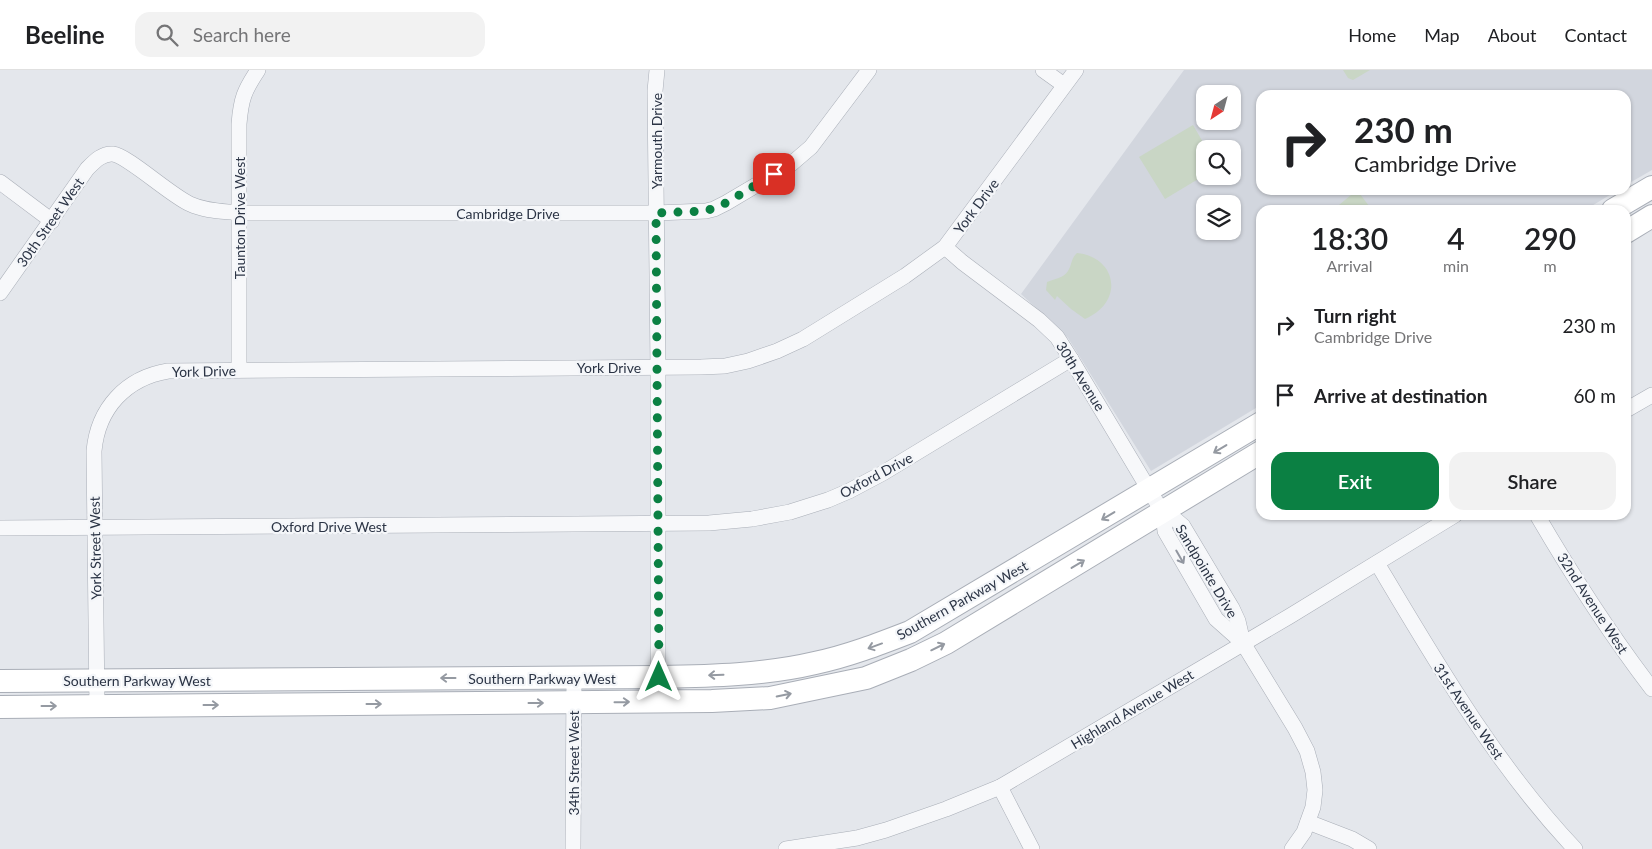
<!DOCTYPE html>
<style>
body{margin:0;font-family:Lato,sans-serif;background:#f2f2f2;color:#202124;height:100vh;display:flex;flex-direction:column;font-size:19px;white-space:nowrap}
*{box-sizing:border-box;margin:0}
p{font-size:16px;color:#757577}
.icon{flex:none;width:28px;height:28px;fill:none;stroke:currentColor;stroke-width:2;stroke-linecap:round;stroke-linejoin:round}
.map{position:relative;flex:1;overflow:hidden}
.drawer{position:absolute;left:1256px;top:135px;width:375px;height:315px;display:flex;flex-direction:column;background:#fff;border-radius:15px;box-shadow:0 1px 4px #0004}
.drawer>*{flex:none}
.banner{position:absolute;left:1256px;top:20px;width:375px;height:105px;border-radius:15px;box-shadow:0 1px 4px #0004;background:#fff;color:#202124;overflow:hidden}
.needle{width:32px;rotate:216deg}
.fabs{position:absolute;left:1196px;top:15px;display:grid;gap:10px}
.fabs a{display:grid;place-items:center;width:45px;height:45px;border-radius:10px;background:#fff;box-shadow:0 1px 4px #0004;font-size:25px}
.pin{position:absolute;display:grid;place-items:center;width:42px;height:42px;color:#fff;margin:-21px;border-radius:10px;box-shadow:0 2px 8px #0006}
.me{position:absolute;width:55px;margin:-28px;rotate:0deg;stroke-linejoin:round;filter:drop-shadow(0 0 4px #0008)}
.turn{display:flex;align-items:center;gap:18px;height:105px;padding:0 15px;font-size:22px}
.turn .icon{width:65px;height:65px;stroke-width:2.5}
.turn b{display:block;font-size:35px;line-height:42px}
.eta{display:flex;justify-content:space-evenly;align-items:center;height:85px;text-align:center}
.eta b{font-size:30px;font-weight:600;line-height:35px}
.cta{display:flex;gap:10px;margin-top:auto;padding:10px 15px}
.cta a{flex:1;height:58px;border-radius:15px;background:#0b8043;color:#fff;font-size:20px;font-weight:600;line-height:58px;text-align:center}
.cta a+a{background:#f2f2f2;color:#202124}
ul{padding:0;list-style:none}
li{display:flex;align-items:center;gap:15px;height:70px;padding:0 15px}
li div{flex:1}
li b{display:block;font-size:19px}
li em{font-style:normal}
header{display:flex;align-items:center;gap:30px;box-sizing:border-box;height:70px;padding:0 25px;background:#fff;border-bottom:1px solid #e0e0e0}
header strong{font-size:24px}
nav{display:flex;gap:28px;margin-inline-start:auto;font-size:18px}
.search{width:350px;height:45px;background:#f2f2f2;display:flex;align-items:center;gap:12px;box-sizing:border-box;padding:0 18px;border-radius:15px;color:#757577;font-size:19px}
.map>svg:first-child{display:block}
.built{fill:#d2d6de;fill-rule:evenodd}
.green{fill:#c9d6c5}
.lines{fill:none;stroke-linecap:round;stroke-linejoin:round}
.street-casing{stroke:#a9aeb7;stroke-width:16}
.secondary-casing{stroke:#a9aeb7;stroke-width:24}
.street{stroke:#f7f8fa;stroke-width:15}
.secondary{stroke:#fff;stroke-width:22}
.oneway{stroke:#959aa2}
.oneway2{stroke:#9196a0}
.route{stroke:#0b8043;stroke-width:9;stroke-dasharray:0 16.2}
.labels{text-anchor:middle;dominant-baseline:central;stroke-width:4.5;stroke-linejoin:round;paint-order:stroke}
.street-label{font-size:14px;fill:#2b3445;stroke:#f4f6f9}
</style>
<header>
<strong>Beeline</strong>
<div class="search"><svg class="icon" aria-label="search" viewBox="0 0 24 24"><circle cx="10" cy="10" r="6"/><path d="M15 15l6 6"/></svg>Search here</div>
<nav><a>Home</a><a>Map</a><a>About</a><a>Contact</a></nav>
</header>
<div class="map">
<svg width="1652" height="779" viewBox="0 0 1652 779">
<rect width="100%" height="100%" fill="#e4e7ec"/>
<path class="built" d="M 1184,0 L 1652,0 L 1652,100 L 1626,115 L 1626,25 L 1261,25 L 1261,120 L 1618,120 L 1585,140 L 1261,140 L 1261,335 L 1151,401 L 1068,268 L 1021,224 ZM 1205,24 L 1232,24 L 1232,51 L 1205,51 ZM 1205,79 L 1232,79 L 1232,106 L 1205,106 ZM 1205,134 L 1232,134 L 1232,161 L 1205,161 Z"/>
<g class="green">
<path d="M 1343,0 L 1370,0 L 1353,10 L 1348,8 Z"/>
<path d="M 1193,55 L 1207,79 L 1205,79 L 1205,105 L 1165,129 L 1139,87 Z"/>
<path d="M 1357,120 L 1372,140 L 1333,140 Z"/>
<path d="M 1077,183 C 1117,187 1125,232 1085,249 L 1071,239 L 1057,226 L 1055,230 L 1046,220 L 1047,212 C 1054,209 1064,208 1068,201 C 1072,195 1071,188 1077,183 Z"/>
</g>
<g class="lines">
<g class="street-casing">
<g id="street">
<path d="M 657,0 L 655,21 L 658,297 L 658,631"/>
<path d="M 1043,0 L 1064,15"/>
<path d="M 0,112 L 52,151"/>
<path d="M 945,177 L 962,192 L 1039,250 L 1057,267 L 1071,289 L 1163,443 L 1165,461 L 1216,549 L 1243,573 L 1295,658 L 1307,681 L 1313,702 L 1315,720 L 1313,737 L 1304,762 L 1292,779"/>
<path d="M 0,223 L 87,99 C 94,92 102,83 113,84 C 128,86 170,125 190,134 C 205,141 222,141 239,143 L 656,143 L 706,141 L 714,139 L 726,133 L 790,95 L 811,77 L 869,0"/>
<path d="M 239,300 L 239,54 C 241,29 244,21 258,0"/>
<path d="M 1626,340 L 1652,325"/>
<path d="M 1163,443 L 1176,450 L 1183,456 L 1232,538 L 1238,551 L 1243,573"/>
<path d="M 1537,445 C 1572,505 1610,564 1652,619"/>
<path d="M 0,458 L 709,453 L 752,449 L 790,442 L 828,430 L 849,421 L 883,403 L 1071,289"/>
<path d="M 1377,493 C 1436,592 1495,694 1575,779"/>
<path d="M 97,636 L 94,381 C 98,338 126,308 168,301 L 701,297 L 725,296 L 748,291 L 777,281 L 803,269 L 905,206 L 945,177 L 1076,0"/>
<path d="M 1000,717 L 1032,779"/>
<path d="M 1308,752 L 1352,769 L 1369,779"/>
<path d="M 573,779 L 574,608"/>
<path d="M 786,779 L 857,768 L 886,760 L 946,739 L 1000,717 L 1290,546 L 1455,445"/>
</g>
</g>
<g class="secondary-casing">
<g id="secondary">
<path d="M 1613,140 L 1652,117"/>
<path d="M 1626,162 L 1652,146"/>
<path d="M 0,611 L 659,607 C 711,606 764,605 815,593 C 848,586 879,574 910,562 L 1261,353"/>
<path d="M 0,637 L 712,631 L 770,628 L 866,608 L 911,590 L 946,573 L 1261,382"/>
</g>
</g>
<use href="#street" class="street"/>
<use href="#secondary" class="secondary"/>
</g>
<defs><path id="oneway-shaft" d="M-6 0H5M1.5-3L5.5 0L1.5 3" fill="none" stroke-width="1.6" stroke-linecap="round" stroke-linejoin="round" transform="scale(1.25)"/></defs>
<g class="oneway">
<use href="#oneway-shaft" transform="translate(1220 379) rotate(149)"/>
<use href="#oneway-shaft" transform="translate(1108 446) rotate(149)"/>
<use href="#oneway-shaft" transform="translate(1078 494) rotate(-31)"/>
<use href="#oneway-shaft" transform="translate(875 576) rotate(160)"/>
<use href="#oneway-shaft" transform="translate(938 577) rotate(-26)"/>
<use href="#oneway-shaft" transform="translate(716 605) rotate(178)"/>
<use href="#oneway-shaft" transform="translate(448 608) rotate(180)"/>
<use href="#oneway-shaft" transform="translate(784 625) rotate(-12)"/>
<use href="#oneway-shaft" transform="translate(622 632) rotate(-1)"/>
<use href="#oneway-shaft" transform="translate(536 633)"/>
<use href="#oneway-shaft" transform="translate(374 634)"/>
<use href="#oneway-shaft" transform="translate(211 635)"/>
<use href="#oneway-shaft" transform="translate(49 636)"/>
</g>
<use class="oneway2" href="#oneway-shaft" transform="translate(1180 487) rotate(60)"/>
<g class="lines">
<path class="route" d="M 659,607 L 656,143 L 706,141 L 726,133 L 774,104"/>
</g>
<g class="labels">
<g class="street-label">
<text transform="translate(656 71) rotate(-90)">Yarmouth Drive</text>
<text transform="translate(976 136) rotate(-53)">York Drive</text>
<text x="508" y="143">Cambridge Drive</text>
<text transform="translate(239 148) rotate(-90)">Taunton Drive West</text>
<text transform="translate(50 152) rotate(-55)">30th Street West</text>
<text x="609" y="297">York Drive</text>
<text transform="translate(204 301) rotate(-1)">York Drive</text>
<text transform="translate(1081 306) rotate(58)">30th Avenue</text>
<text transform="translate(876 405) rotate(-28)">Oxford Drive</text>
<text x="329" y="456">Oxford Drive West</text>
<text transform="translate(95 478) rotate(-91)">York Street West</text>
<text transform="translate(1207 501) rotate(59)">Sandpointe Drive</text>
<text transform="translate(962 530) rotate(-29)">Southern Parkway West</text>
<text transform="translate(1593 533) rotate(57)">32nd Avenue West</text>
<text x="542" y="608">Southern Parkway West</text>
<text x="137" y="610">Southern Parkway West</text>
<text transform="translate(1132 639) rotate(-31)">Highland Avenue West</text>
<text transform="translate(1469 641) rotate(56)">31st Avenue West</text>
<text transform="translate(573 693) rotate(-90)">34th Street West</text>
</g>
</g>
</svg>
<div class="fabs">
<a><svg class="needle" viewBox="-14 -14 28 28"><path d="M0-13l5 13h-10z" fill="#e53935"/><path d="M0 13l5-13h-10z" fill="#757577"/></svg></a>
<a><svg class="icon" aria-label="search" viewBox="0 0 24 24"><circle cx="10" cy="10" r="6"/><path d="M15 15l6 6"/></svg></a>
<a><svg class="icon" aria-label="layers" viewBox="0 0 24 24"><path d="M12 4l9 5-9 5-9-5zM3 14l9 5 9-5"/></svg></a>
</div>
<div class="pin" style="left:774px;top:104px;background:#d93025"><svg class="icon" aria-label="arrive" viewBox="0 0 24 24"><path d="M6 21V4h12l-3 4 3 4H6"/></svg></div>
<svg class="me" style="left:659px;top:607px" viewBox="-20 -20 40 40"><path d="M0-17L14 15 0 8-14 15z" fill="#0b8043" stroke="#fff" stroke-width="4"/></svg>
<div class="banner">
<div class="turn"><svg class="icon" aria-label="right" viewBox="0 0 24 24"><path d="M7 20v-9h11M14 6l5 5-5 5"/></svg><div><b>230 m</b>Cambridge Drive</div></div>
</div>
<section class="drawer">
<div class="eta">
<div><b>18:30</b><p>Arrival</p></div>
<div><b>4</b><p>min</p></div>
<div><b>290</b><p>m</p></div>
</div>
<ul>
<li><svg class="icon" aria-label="right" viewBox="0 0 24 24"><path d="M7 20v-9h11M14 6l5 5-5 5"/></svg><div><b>Turn right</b><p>Cambridge Drive</p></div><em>230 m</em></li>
<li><svg class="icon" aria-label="arrive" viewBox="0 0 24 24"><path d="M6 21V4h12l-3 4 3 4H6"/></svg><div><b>Arrive at destination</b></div><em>60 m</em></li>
</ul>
<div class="cta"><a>Exit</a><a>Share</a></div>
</section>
</div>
